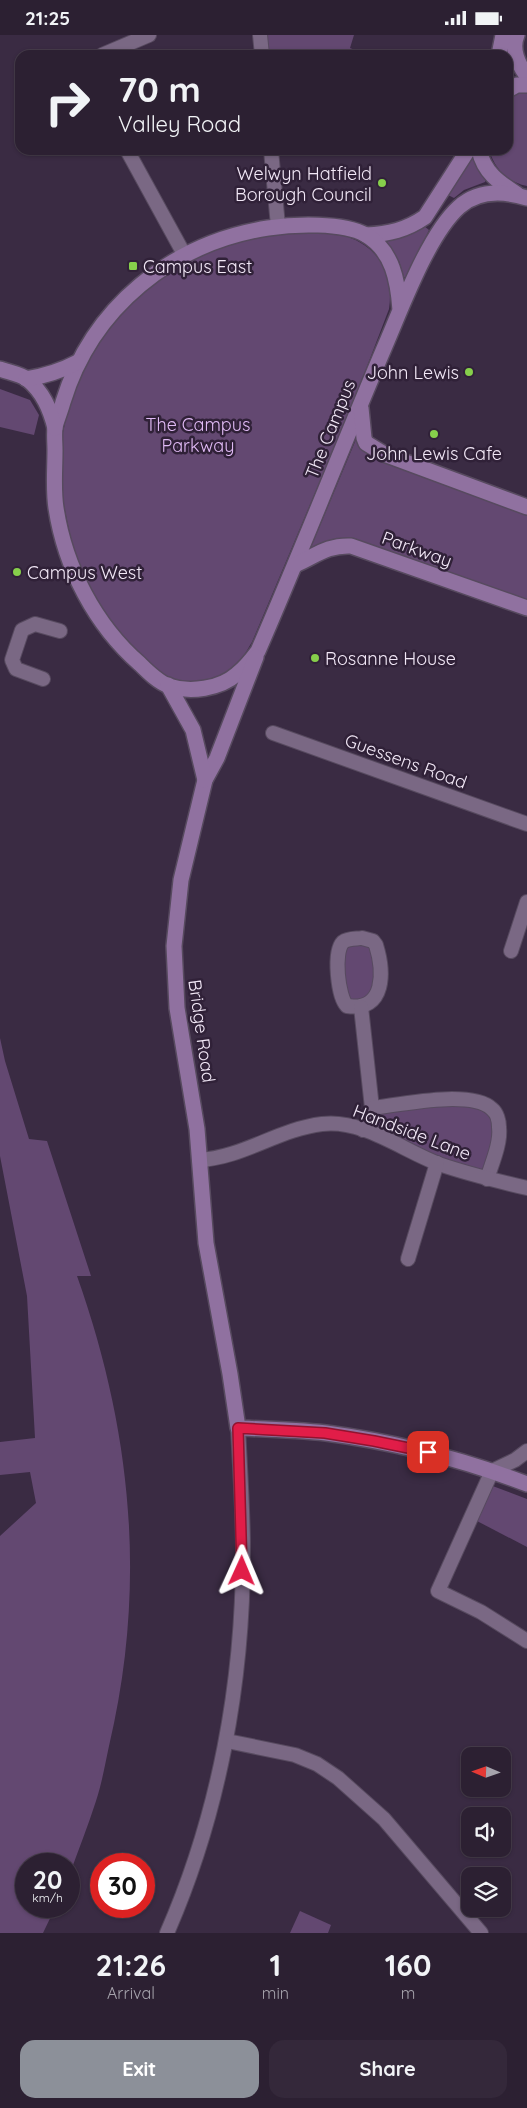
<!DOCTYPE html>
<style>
body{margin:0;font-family:Quicksand,sans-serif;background:#34283a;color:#f1f3f6;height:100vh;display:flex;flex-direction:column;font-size:19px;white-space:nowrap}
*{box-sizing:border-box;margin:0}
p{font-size:16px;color:#a6a3ac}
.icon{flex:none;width:28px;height:28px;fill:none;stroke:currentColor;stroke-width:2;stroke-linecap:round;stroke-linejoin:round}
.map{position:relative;height:1898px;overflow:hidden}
.side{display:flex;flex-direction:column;background:#2c2032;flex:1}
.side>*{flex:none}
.banner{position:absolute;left:15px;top:15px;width:498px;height:105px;border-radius:15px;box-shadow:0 1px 4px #0004,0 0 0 1px #483e4d;background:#2c2032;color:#f1f3f6;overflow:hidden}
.needle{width:32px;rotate:272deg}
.controls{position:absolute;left:461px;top:1712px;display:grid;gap:10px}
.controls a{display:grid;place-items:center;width:50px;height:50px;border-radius:10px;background:#2c2032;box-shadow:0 1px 4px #0004,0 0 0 1px #483e4d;font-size:25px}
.speed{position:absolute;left:15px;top:1818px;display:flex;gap:10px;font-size:25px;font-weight:700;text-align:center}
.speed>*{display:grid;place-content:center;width:65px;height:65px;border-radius:50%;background:#2c2032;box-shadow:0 1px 4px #0004,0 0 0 1px #483e4d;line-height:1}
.speed small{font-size:12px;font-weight:400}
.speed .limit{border:8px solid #d22;background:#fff;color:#111}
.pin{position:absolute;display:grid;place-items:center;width:42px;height:42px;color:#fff;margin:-21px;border-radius:10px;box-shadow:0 2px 8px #0006}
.me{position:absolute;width:55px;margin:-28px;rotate:1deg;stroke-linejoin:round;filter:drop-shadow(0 0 4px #0008)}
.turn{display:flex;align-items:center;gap:18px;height:105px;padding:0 20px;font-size:22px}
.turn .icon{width:65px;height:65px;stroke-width:2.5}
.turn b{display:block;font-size:35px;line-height:42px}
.eta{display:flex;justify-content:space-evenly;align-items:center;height:85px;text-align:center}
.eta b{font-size:30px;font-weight:800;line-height:35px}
.primary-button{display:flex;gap:10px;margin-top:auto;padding:10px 20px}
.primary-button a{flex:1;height:58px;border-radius:15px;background:#8c9099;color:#fff;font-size:20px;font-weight:800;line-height:58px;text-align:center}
.primary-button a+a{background:#34283a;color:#f1f3f6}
.status{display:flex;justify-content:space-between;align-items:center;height:35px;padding:0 25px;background:#2c2032;direction:ltr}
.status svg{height:14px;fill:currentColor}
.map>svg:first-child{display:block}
.green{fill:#634871}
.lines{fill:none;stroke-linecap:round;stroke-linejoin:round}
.street-casing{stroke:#574a5f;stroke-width:16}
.secondary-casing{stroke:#574a5f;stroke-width:18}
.street{stroke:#7a6884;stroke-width:14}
.secondary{stroke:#9071a0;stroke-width:15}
.route-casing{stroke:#92132f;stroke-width:12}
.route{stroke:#e11d48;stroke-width:9}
.poi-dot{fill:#86cf4b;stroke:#302138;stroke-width:2}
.labels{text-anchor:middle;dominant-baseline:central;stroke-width:5;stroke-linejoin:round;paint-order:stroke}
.poi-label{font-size:18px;fill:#f2e8f7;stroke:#302138;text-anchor:start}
.park-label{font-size:18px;fill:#e0baf5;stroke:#302138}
.street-label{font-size:18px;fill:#f2e8f7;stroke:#302138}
</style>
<div class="status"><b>21:25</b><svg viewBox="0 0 49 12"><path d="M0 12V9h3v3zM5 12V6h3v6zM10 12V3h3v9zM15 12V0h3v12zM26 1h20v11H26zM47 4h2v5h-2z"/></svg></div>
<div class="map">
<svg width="527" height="1898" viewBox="0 0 527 1898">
<rect width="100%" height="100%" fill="#3a2b43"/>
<g class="green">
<path d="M 266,0 L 354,0 L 350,13 L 360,17 L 356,20 L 268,20 Z"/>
<path d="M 522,57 L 527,57 L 527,151 C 507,147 495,134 489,115 L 508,115 L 508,62 Z"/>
<path d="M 470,123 L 473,124 L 481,139 L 486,144 L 485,147 L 464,155 L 454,163 L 448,160 Z"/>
<path d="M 424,191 L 429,195 L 407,242 L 404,242 L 399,226 L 386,208 L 390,204 L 412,199 Z"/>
<path d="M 305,197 C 319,198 335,198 348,202 C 380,213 394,241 389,274 L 353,368 L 252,607 C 245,618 239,632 227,639 C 221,643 212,645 205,646 C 191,648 179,647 165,640 C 134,625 94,567 81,536 C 73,514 68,492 64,470 C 62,462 59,453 59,444 C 58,384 82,323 121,279 C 142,255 162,242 190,226 C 197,222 205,216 213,213 C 239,203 277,199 305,197 Z"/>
<path d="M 0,354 L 30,365 L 39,380 L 34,400 L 0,392 Z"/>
<path d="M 357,402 C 361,413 366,418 376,424 L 527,477 L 527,566 L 360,507 C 344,503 327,503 313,514 L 311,512 Z"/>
<path d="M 349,908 L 373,911 L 376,951 L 360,968 L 347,964 C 343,945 336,924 349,908 Z"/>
<path d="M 0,1003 L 5,1026 L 29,1104 L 47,1106 L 91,1241 L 77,1241 C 132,1396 147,1550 109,1711 C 105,1729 102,1748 96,1766 C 88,1791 78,1816 69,1841 L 69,1829 L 26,1829 L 26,1871 L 56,1871 L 43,1898 L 0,1898 L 0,1501 L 36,1468 L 30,1437 L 0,1440 L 0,1407 L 35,1403 L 27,1261 L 0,1121 Z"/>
<path d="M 427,1069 L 475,1071 L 487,1075 L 497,1095 L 483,1134 C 462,1139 396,1103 375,1092 L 374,1086 L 377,1079 Z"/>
<path d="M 490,1450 L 527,1464 L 527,1512 L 477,1486 Z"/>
<path d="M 300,1876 L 331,1890 L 328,1898 L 290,1898 Z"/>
</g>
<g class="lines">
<g class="street-casing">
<g id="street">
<path d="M 260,0 L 262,20"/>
<path d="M 102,20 L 149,0"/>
<path d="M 127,115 L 184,219"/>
<path d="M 271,115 L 278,191"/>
<path d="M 43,644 L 16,634 L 12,625 L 22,595 L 35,589 L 60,596"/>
<path d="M 273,698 L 527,789"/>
<path d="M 362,903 L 373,906 L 376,910 C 384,936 386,977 347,971 C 338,962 333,917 343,907 C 348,903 357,904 362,903 Z"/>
<path d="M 511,916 L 527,867"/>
<path d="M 361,972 L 372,1073 L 363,1095"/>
<path d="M 372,1073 C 399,1070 471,1054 492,1074 C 497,1078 499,1086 499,1092 C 501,1108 492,1128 487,1144"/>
<path d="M 199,1125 C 242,1123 279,1094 322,1089 C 363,1084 402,1115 439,1129 C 468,1139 497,1146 527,1153"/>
<path d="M 408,1224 L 437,1128"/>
<path d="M 527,1416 L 515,1425 L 492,1436 L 438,1556 L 481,1577 L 527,1606"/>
<path d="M 227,1706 L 295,1720 L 317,1729 L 338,1743 L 384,1784 L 481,1898"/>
<path d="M 167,1898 C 219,1779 243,1648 243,1518 C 243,1476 240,1434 238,1393"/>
</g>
</g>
<g class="secondary-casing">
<g id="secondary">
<path d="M 517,0 C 511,14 518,29 527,41"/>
<path d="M 499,20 L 503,0"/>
<path d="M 508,55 L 517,50 L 527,50"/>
<path d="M 479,115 C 484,137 498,147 517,159"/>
<path d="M 366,200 C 389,199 406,195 425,182 L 468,115"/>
<path d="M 400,275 C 398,247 393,216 366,200 C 343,187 294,189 268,193 C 172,208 92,272 63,367 C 61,375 57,384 55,392 C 54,400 55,408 55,415 C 55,435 53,454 56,473 C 65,532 95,590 140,629 C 148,637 158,647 169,651 C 190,658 220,654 237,639 C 245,633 252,624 258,616 C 302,515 342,412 385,311 C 402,272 428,200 459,172 C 478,155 504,156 527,163"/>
<path d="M 0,334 C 8,337 20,339 27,344 C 43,357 50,374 55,393"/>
<path d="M 26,344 C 45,341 61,336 78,327"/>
<path d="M 361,373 L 364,403 L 366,408 L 384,419 L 527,472"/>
<path d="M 295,530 C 316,521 326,510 351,511 L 527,573"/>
<path d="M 256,622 L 217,723 L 205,745 L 181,845 L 174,911 L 177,973 L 197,1094 L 206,1208 L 230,1339 L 238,1393 C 267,1394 297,1395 326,1398 C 395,1407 462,1424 527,1449"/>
<path d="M 168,650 L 193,695 L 205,745"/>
</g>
</g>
<use href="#street" class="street"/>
<use href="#secondary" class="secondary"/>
</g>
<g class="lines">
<g class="route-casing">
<path id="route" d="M 242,1536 L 238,1393 L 325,1398 L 374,1406 L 428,1417"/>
</g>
<use href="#route" class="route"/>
</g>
<g class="poi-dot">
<circle cx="382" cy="148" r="5"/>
<rect x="128" y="226" width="10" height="10" rx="2.5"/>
<circle cx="469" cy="337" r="5"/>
<circle cx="434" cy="399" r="5"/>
<circle cx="17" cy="537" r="5"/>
<circle cx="315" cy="623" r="5"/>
</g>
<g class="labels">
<g class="poi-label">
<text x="372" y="138" text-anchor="end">Welwyn Hatfield<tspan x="372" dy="21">Borough Council</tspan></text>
<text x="143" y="231">Campus East</text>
<text x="459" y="337" text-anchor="end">John Lewis</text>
<text x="434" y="418" text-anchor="middle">John Lewis Cafe</text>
<text x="27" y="537">Campus West</text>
<text x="325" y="623">Rosanne House</text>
</g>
<g class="park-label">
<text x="198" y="389">The Campus<tspan x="198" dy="21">Parkway</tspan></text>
</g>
<g class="street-label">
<text transform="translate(330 394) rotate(-68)">The Campus</text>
<text transform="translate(417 514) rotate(20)">Parkway</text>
<text transform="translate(406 726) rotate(20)">Guessens Road</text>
<text transform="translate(202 996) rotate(82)">Bridge Road</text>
<text transform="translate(412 1097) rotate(21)">Handside Lane</text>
</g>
</g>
</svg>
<div class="controls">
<a><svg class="needle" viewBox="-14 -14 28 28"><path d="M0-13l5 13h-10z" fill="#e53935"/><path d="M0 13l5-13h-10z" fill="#a6a3ac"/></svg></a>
<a><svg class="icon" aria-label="sound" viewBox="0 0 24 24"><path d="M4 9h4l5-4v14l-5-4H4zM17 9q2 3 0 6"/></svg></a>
<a><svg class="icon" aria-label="layers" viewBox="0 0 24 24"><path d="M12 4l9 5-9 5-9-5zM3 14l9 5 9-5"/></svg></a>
</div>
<div class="speed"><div>20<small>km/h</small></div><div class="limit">30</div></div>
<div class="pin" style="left:428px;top:1417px;background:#d93025"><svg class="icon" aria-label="arrive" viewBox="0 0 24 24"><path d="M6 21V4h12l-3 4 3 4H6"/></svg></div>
<svg class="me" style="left:242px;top:1536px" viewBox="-20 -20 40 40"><path d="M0-17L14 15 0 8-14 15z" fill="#e11d48" stroke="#fff" stroke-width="4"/></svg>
<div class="banner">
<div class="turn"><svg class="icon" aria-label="right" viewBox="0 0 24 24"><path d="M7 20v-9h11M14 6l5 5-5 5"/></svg><div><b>70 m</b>Valley Road</div></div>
</div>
</div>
<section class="side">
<div class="eta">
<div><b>21:26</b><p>Arrival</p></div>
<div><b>1</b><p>min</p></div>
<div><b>160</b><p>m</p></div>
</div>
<div class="primary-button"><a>Exit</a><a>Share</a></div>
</section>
